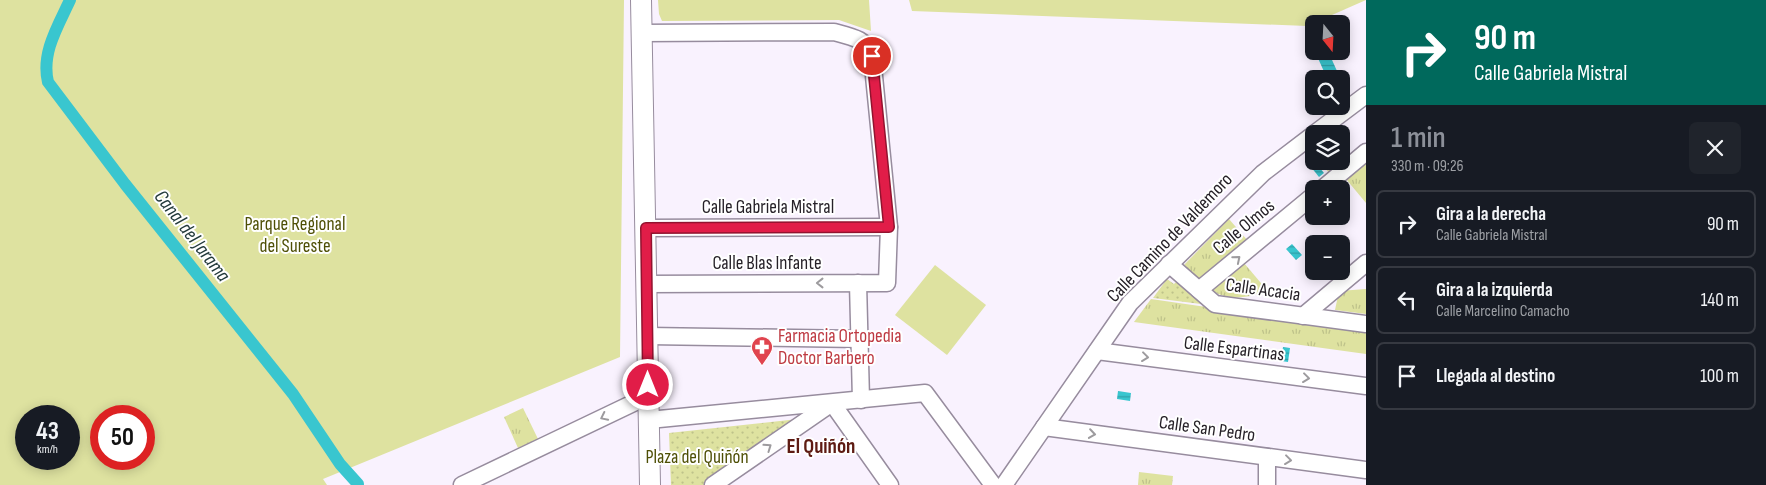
<!DOCTYPE html>
<html lang="es">
<meta charset="utf-8">
<style>
body{margin:0;font-family:"Sofia Sans Condensed",sans-serif;background:#20242c;color:#f1f3f6;height:100vh;display:flex;flex-direction:column;font-size:19px;white-space:nowrap}
*{box-sizing:border-box;margin:0}
p{font-size:16px;color:#9ea1a6}
.icon{flex:none;width:28px;height:28px;fill:none;stroke:currentColor;stroke-width:2;stroke-linecap:round;stroke-linejoin:round}
.map{position:relative;flex:1;overflow:hidden}
.panel{display:flex;flex-direction:column;background:#171b24;width:400px}
.panel>*{flex:none}
.guide{background:#00695c;color:#fff;overflow:hidden}
.needle{width:32px;rotate:162deg}
.tools{position:absolute;left:1305px;top:15px;display:grid;gap:10px}
.tools a{display:grid;place-items:center;width:45px;height:45px;border-radius:8px;background:#171b24;box-shadow:0 2px 12px #0003;font-size:25px}
.speed{position:absolute;left:15px;top:405px;display:flex;gap:10px;font-size:25px;font-weight:700;text-align:center}
.speed>*{display:grid;place-content:center;width:65px;height:65px;border-radius:50%;background:#171b24;box-shadow:0 2px 12px #0003;line-height:1}
.speed small{font-size:12px;font-weight:400}
.speed .limit{border:8px solid #d22;background:#fff;color:#111}
.pin{position:absolute;display:grid;place-items:center;width:42px;height:42px;color:#fff;margin:-21px;border:2px solid #fff;border-radius:50%;box-shadow:0 1px 5px #0007}
.me{position:absolute;width:55px;margin:-28px;rotate:0deg;stroke-linejoin:round;filter:drop-shadow(0 0 4px #0008)}
.turn{display:flex;align-items:center;gap:18px;height:105px;padding:0 25px;font-size:22px}
.turn .icon{width:65px;height:65px;stroke-width:2.5}
.turn b{display:block;font-size:35px;line-height:42px}
.round{display:grid;place-items:center;flex:none;width:52px;height:52px;border-radius:8px;background:#20242c}
.headline{display:flex;align-items:center;justify-content:space-between;height:85px;padding:0 25px}
h1{font-size:30px;font-weight:600;line-height:38px;color:#8c9099}
ul{padding:0;list-style:none}
li{display:flex;align-items:center;gap:15px;height:68px;margin:0 10px 8px;padding:0 15px;border:2px solid #363941;border-radius:8px}
li div{flex:1}
li b{display:block;font-size:19px}
li em{font-style:normal}
main{display:flex;flex:1;min-height:0}
.map>svg:first-child{display:block}
.grass{fill:url(#grass-tufts)}
.park{fill:#dee2a0;fill-rule:evenodd}
.garden{fill:url(#garden-dots)}
.water{fill:url(#water-rules)}
.lines{fill:none;stroke-linecap:round;stroke-linejoin:round}
.canal{stroke:#39c6cf;stroke-width:12}
.minor-casing{stroke:#978c9e;stroke-width:19}
.major-casing{stroke:#978c9e;stroke-width:22}
.minor{stroke:#fff;stroke-width:16}
.major{stroke:#fff;stroke-width:20}
.oneway{stroke:#9d9b9e}
.route-casing{stroke:#92132f;stroke-width:12}
.route{stroke:#e11d48;stroke-width:9}
.labels{text-anchor:middle;dominant-baseline:central;stroke-width:4;stroke-linejoin:round;paint-order:stroke}
.street-label{font-size:19px;fill:#262128;stroke:#fff}
.park-label{font-size:19px;fill:#4e4f05;stroke:#fff}
.health-label{font-size:19px;fill:#be3a42;stroke:#fff;text-anchor:start}
.water-label{font-size:20px;font-style:italic;fill:#233a3b;stroke:#fff}
.quarter-label{font-size:21px;font-weight:bold;fill:#5e1b13;stroke:#fff}
</style>
<main>
<div class="map">
<svg width="1366" height="485" viewBox="0 0 1366 485">
<defs>
<pattern id="grass-tufts" width="24" height="20" patternUnits="userSpaceOnUse" patternTransform="scale(1.25)"><rect width="24" height="20" fill="#dee2a0"/><path d="M3 7l-1-3M5 7V3M7 7l1-3M15 17l-1-3M17 17v-4M19 17l1-3" fill="none" stroke="#bec28a"/></pattern>
<pattern id="garden-dots" width="8" height="8" patternUnits="userSpaceOnUse" patternTransform="scale(1.25)"><rect width="8" height="8" fill="#dee2a0"/><path d="M2 2h.1M6 6h.1" fill="none" stroke="#bec28a" stroke-width="1.8" stroke-linecap="round"/></pattern>
<pattern id="water-rules" width="6" height="5" patternUnits="userSpaceOnUse" patternTransform="scale(1.25)"><rect width="6" height="5" fill="#39c6cf"/><path d="M0 2.5h6" fill="none" stroke="#30a0a8"/></pattern>
</defs>
<rect width="100%" height="100%" fill="#f9f2fe"/>
<g class="grass">
<path d="M 1341,145 L 1351,156 L 1330,174 L 1319,161 L 1341,161 Z"/>
<path d="M 1366,162 L 1366,203 L 1346,179 Z"/>
<path d="M 1229,219 L 1248,241 L 1200,281 L 1183,266 Z"/>
<path d="M 1244,263 L 1266,289 C 1254,299 1224,301 1212,290 Z"/>
<path d="M 1366,289 L 1366,314 L 1335,310 L 1339,291 Z"/>
<path d="M 1151,299 L 1366,330 L 1366,354 L 1134,322 Z"/>
<path d="M 523,408 L 538,439 L 518,448 L 504,417 Z"/>
<path d="M 1139,472 L 1173,476 L 1172,485 L 1138,485 Z"/>
</g>
<g class="park">
<path d="M 0,0 L 624,0 L 620,357 L 323,479 L 327,485 L 0,485 ZM 26,416 L 69,416 L 69,459 L 26,459 ZM 101,416 L 144,416 L 144,459 L 101,459 Z"/>
<path d="M 658,0 L 869,0 L 871,31 L 839,20 L 662,21 L 659,14 Z"/>
<path d="M 909,0 L 1366,0 L 1307,26 L 912,11 Z"/>
<path d="M 935,265 L 986,305 L 947,355 L 895,315 Z"/>
</g>
<g class="garden">
<path d="M 1167,279 L 1174,284 L 1178,280 L 1209,305 L 1153,298 Z"/>
<path d="M 798,419 L 704,485 L 671,485 L 669,433 Z"/>
</g>
<g class="water">
<path d="M 1328,51 L 1337,71 L 1326,76 L 1317,56 Z"/>
<path d="M 1312,163 L 1316,163 L 1324,173 L 1319,177 L 1311,167 Z"/>
<path d="M 1292,244 L 1302,255 L 1296,260 L 1286,249 Z"/>
<path d="M 1283,347 L 1290,348 L 1288,362 L 1281,361 Z"/>
<path d="M 1118,391 L 1131,393 L 1130,401 L 1117,399 Z"/>
</g>
<g class="lines">
<path class="canal" d="M 70,0 C 58,26 41,53 48,82 L 125,184 L 293,394 L 340,464 L 358,484"/>
<g class="minor-casing">
<g id="minor">
<path d="M 641,33 L 834,32 C 849,36 868,39 872,56 L 889,227 L 887,283 L 647,284"/>
<path d="M 1314,134 L 1366,95"/>
<path d="M 1322,189 L 1366,152"/>
<path d="M 646,228 L 889,227"/>
<path d="M 1169,264 L 1215,304 L 1366,324"/>
<path d="M 858,283 L 861,400"/>
<path d="M 1199,290 L 1314,195"/>
<path d="M 1303,316 L 1366,263"/>
<path d="M 648,336 L 859,339"/>
<path d="M 1097,351 L 1366,386"/>
<path d="M 649,420 L 925,393 L 993,485"/>
<path d="M 1044,427 L 1366,470"/>
<path d="M 1267,457 L 1267,485"/>
<path d="M 462,485 L 648,396"/>
<path d="M 713,485 L 832,403 L 890,485"/>
<path d="M 1004,485 L 1130,303 L 1263,173 L 1314,134"/>
</g>
</g>
<g class="major-casing">
<path id="major" d="M 641,0 L 650,485"/>
</g>
<use href="#minor" class="minor"/>
<use href="#major" class="major"/>
</g>
<defs><path id="oneway-chevron" d="M-2-3.5L2.5 0L-2 3.5" fill="none" stroke-width="1.6" stroke-linecap="round" stroke-linejoin="round" transform="scale(1.25)"/></defs>
<g class="oneway">
<use href="#oneway-chevron" transform="translate(1237 259) rotate(-40)"/>
<use href="#oneway-chevron" transform="translate(820 283) rotate(180)"/>
<use href="#oneway-chevron" transform="translate(1145 357) rotate(7)"/>
<use href="#oneway-chevron" transform="translate(1306 378) rotate(7)"/>
<use href="#oneway-chevron" transform="translate(604 417) rotate(154)"/>
<use href="#oneway-chevron" transform="translate(1092 434) rotate(8)"/>
<use href="#oneway-chevron" transform="translate(768 447) rotate(-35)"/>
<use href="#oneway-chevron" transform="translate(1288 460) rotate(7)"/>
</g>
<g class="lines">
<g class="route-casing">
<path id="route" d="M 648,385 L 646,228 L 889,227 L 872,56"/>
</g>
<use href="#route" class="route"/>
</g>
<defs>
<g id="pharmacy-pin" transform="scale(1.125)"><path d="M0 17L-7.5 6A9.5 9.5 0 1 1 7.5 6Z" fill="#e0444e" stroke="#fff"/><path d="M-2-6h4v4h4v4h-4v4h-4v-4h-4v-4h4Z" fill="#fff"/></g>
</defs>
<g fill-rule="evenodd">
<use href="#pharmacy-pin" x="762" y="347"/>
</g>
<g class="labels">
<g class="street-label">
<text x="768" y="207">Calle Gabriela Mistral</text>
<text transform="translate(1244 227) rotate(-40)">Calle Olmos</text>
<text transform="translate(1170 238) rotate(-46)">Calle Camino de Valdemoro</text>
<text x="767" y="263">Calle Blas Infante</text>
<text transform="translate(1263 290) rotate(8)">Calle Acacia</text>
<text transform="translate(1234 349) rotate(7)">Calle Espartinas</text>
<text transform="translate(1207 429) rotate(8)">Calle San Pedro</text>
</g>
<g class="park-label">
<text x="295" y="224">Parque Regional<tspan x="295" dy="22">del Sureste</tspan></text>
<text x="697" y="457">Plaza del Quiñón</text>
</g>
<g class="health-label">
<text x="778" y="336">Farmacia Ortopedia<tspan x="778" dy="22">Doctor Barbero</tspan></text>
</g>
<g class="water-label">
<text transform="translate(192 236) rotate(52)">Canal del Jarama</text>
</g>
<g class="quarter-label">
<text x="821" y="446">El Quiñón</text>
</g>
</g>
</svg>
<div class="tools">
<a><svg class="needle" viewBox="-14 -14 28 28"><path d="M0-13l5 13h-10z" fill="#e53935"/><path d="M0 13l5-13h-10z" fill="#9ea1a6"/></svg></a>
<a><svg class="icon" aria-label="search" viewBox="0 0 24 24"><circle cx="10" cy="10" r="6"/><path d="M15 15l6 6"/></svg></a>
<a><svg class="icon" aria-label="layers" viewBox="0 0 24 24"><path d="M12 4l9 5-9 5-9-5zM3 14l9 5 9-5"/></svg></a>
<a>+</a>
<a>−</a>
</div>
<div class="speed"><div>43<small>km/h</small></div><div class="limit">50</div></div>
<div class="pin" style="left:872px;top:56px;background:#d93025"><svg class="icon" aria-label="arrive" viewBox="0 0 24 24"><path d="M6 21V4h12l-3 4 3 4H6"/></svg></div>
<svg class="me" style="left:648px;top:385px" viewBox="-20 -20 40 40"><circle r="17" fill="#e11d48" stroke="#fff" stroke-width="3"/><path d="M0-11L8 9 0 5-8 9z" fill="#fff"/></svg>
</div>
<section class="panel">
<div class="guide">
<div class="turn"><svg class="icon" aria-label="right" viewBox="0 0 24 24"><path d="M7 20v-9h11M14 6l5 5-5 5"/></svg><div><b>90 m</b>Calle Gabriela Mistral</div></div>
</div>
<div class="headline"><div><h1>1 min</h1><p>330 m · 09:26</p></div><a class="round"><svg class="icon" aria-label="close" viewBox="0 0 24 24"><path d="M6 6l12 12M18 6L6 18"/></svg></a></div>
<ul>
<li><svg class="icon" aria-label="right" viewBox="0 0 24 24"><path d="M7 20v-9h11M14 6l5 5-5 5"/></svg><div><b>Gira a la derecha</b><p>Calle Gabriela Mistral</p></div><em>90 m</em></li>
<li><svg class="icon" aria-label="left" viewBox="0 0 24 24"><path d="M17 20v-9H6M10 6l-5 5 5 5"/></svg><div><b>Gira a la izquierda</b><p>Calle Marcelino Camacho</p></div><em>140 m</em></li>
<li><svg class="icon" aria-label="arrive" viewBox="0 0 24 24"><path d="M6 21V4h12l-3 4 3 4H6"/></svg><div><b>Llegada al destino</b></div><em>100 m</em></li>
</ul>
</section>
</main>
